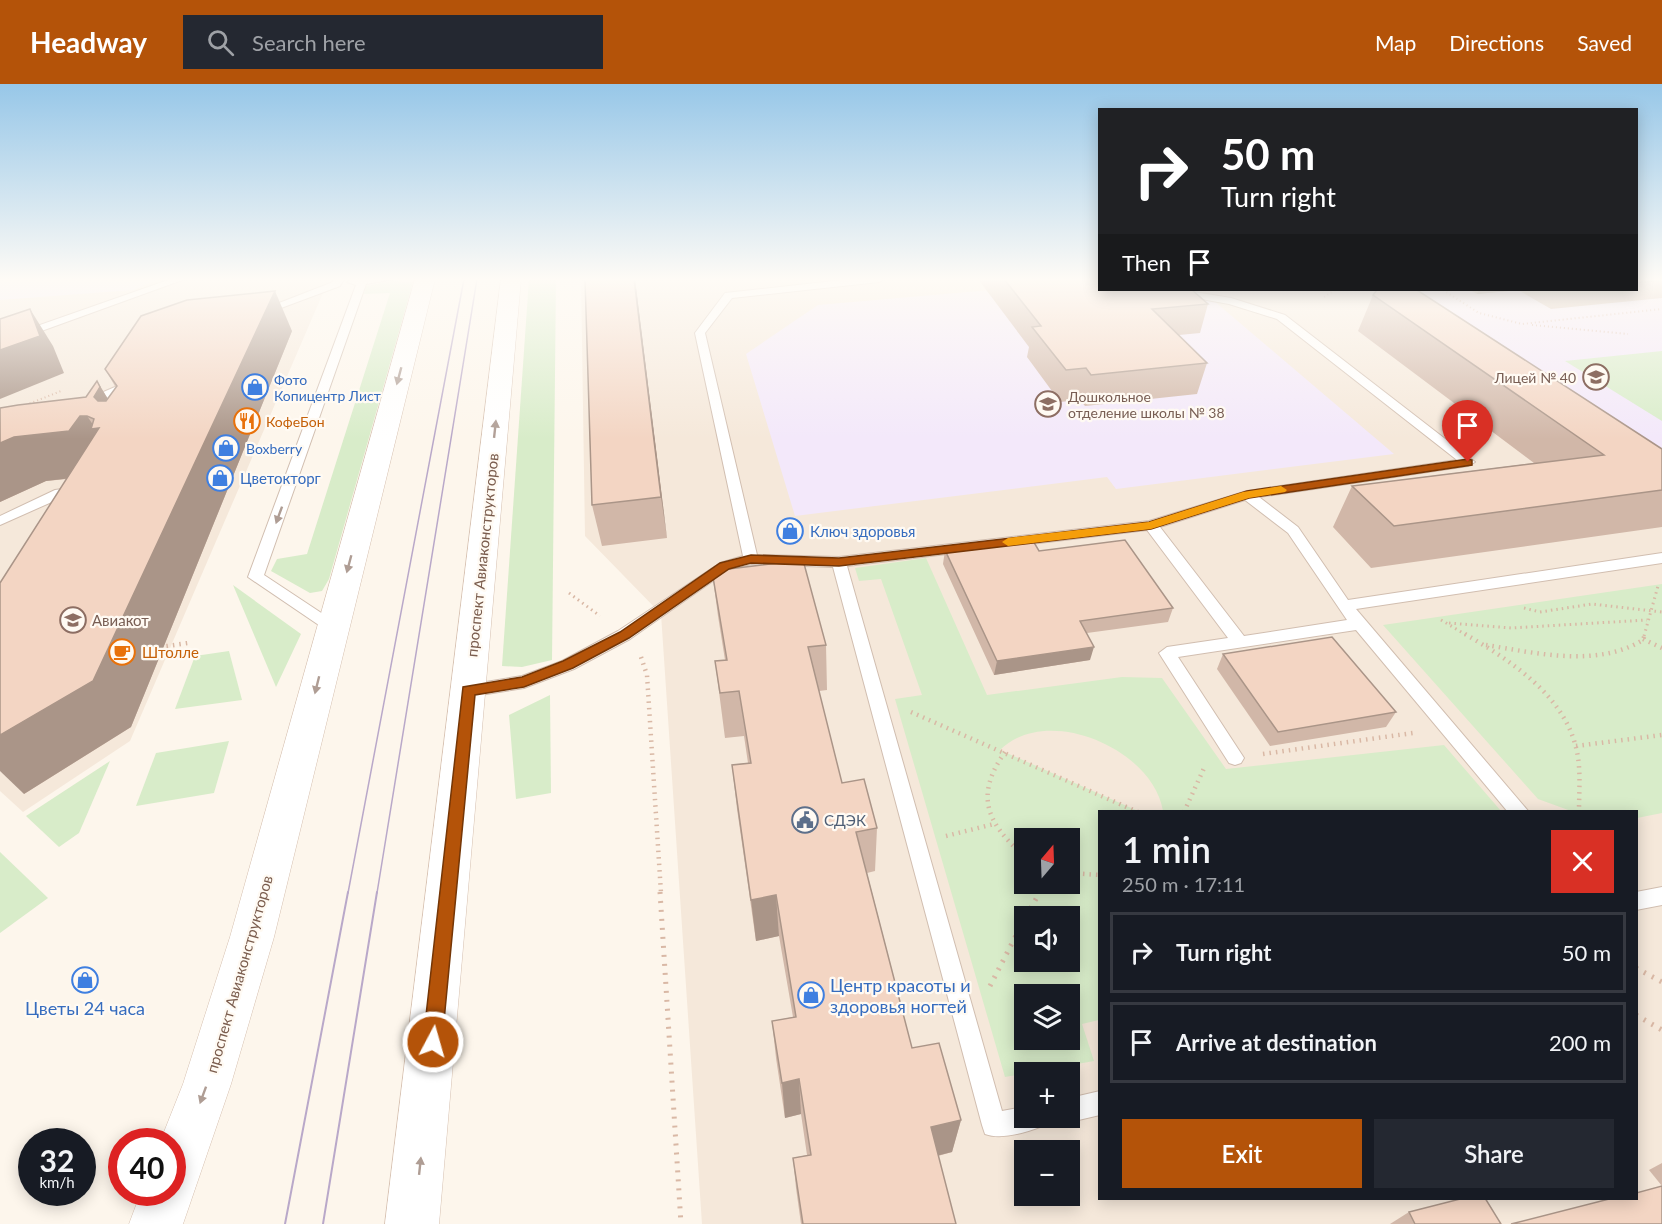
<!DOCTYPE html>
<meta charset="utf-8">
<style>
body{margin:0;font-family:Lato,sans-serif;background:#242831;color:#f1f3f6;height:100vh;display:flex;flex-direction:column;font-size:22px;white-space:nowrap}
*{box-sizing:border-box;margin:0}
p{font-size:20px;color:#9ea1a6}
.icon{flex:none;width:33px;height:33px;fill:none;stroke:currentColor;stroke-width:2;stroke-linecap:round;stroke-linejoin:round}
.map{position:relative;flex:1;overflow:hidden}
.drawer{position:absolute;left:1098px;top:726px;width:540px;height:390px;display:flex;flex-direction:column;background:#171b24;border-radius:0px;box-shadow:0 3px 15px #0003}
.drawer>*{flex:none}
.banner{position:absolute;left:1098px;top:24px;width:540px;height:183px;border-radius:0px;box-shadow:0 3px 15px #0003;background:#202124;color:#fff;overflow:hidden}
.needle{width:39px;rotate:19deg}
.buttons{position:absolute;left:1014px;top:744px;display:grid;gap:12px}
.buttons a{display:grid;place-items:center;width:66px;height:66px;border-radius:0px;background:#171b24;box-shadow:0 3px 15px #0003;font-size:30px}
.speed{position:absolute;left:18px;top:1044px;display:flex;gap:12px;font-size:30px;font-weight:700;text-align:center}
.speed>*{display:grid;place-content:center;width:78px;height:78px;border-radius:50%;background:#171b24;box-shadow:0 3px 15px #0003;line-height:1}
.speed small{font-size:15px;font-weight:400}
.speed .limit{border:9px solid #d22;background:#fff;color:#111}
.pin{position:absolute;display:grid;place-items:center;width:51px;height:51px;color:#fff;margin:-62px -26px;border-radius:50% 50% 50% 0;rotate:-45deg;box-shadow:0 0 6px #0007}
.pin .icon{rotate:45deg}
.me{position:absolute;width:66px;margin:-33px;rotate:6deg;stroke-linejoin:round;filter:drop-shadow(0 0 4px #0008)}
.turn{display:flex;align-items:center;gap:21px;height:126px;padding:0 24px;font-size:27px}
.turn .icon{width:78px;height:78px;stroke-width:2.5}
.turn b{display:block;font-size:42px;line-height:51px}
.then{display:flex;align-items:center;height:57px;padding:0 24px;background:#0003;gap:12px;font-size:22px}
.round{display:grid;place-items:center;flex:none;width:63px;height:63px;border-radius:0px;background:#242831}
.summary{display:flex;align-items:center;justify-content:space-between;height:102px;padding:0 24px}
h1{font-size:36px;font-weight:600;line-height:45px}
.action{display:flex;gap:12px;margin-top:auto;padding:12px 24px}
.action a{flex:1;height:69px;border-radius:0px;background:#b45309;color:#fff;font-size:24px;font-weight:600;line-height:69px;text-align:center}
.action a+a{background:#242831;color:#f1f3f6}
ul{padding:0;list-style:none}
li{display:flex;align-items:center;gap:18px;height:81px;margin:0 12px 9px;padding:0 12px;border:3px solid #363941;border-radius:0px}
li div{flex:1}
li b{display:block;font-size:22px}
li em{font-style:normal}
header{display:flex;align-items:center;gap:36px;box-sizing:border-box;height:84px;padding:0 30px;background:#b45309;color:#fff}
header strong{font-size:28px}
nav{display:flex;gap:33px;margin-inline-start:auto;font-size:21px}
.search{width:420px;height:54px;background:#242831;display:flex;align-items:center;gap:15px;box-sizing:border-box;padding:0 21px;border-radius:0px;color:#9ea1a6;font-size:22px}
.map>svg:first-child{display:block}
.residential{fill:#f5e8da;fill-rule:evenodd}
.education{fill:#f3e8fa}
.green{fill:#d8ecc9;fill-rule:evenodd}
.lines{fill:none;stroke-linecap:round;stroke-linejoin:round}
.lane-casing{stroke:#d1beb0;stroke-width:2}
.secondary-casing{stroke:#d6c0b0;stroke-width:1}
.path-far3{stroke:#d9b8a5;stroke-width:2;stroke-dasharray:1 3;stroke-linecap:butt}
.path-far2{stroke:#d9b8a5;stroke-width:3;stroke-dasharray:1.5 4;stroke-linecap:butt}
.path-far1{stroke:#d9b8a5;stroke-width:4.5;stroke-dasharray:1.5 5;stroke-linecap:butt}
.path{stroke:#d9b8a5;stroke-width:5;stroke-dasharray:2 7;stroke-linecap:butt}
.lane{fill:#fff;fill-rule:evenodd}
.secondary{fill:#fff;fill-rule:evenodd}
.tram-far1{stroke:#b9a8c9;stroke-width:1.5}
.tram{stroke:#b9a8c9;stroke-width:2}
.wall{fill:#d1b7a8}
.shaded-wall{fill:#aa9588}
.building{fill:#f3d5c3;stroke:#aa9588;stroke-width:1.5}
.oneway{fill:#af9d94}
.route{fill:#b45309;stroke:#753606;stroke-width:1.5}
.slow{fill:#f59e0b}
.labels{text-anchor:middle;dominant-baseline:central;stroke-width:4.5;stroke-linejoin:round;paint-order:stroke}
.far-education-label{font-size:14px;fill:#785e54;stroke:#fffaf3;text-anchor:end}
.far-shop-label{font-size:14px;fill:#366cbe;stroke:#fffaf3;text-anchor:start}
.far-food-label{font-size:14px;fill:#c56008;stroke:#fffaf3;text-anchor:start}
.shop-label{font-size:15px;fill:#366cbe;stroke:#fffaf3;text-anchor:start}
.street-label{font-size:15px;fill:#7a5c4d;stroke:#fffaf3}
.education-label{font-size:15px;fill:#785e54;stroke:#fffaf3;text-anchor:start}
.food-label{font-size:15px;fill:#c56008;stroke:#fffaf3;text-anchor:start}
.service-label{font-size:15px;fill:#4e5e75;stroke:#fffaf3;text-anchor:start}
.near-shop-label{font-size:18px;fill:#366cbe;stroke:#fffaf3;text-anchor:start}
</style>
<header>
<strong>Headway</strong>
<div class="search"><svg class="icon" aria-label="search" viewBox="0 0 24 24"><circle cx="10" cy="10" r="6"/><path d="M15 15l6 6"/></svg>Search here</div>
<nav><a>Map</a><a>Directions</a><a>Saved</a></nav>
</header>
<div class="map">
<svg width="1662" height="1140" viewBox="0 0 1662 1140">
<rect width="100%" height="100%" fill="#fdf6ec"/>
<g class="residential">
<path d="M 0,195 L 329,195 L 130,657 L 23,728 L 0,707 Z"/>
<path d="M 581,195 L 1099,195 L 1100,206 L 1636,206 L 1662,195 L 1662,1140 L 702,1140 L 661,530 L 585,452 ZM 1100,728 L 1636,728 L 1636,1114 L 1100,1114 ZM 1024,754 L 1070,754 L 1070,800 L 1024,800 ZM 1024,832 L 1070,832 L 1070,878 L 1024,878 ZM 1024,910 L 1070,910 L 1070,956 L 1024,956 ZM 1024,988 L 1070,988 L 1070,1034 L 1024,1034 ZM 1024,1066 L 1070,1066 L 1070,1112 L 1024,1112 Z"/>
</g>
<g class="education">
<path d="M 0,195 L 159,195 L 133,206 L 0,216 Z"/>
<path d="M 1662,195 L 1662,380 L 1396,206 L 1636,206 Z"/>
<path d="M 1002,205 L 1147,206 L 1214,217 L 1394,370 L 1116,405 L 1107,393 L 795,432 L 746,270 L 818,221 Z"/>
</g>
<g class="green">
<path d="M 529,195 L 556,195 L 552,576 L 522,583 L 502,582 Z"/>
<path d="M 392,197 L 413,198 L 329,495 L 322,507 L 310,509 L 271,487 L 277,475 L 307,470 L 390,209 L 364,210 L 366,202 Z"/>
<path d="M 1662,267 L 1662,337 L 1565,277 Z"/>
<path d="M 926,474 L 987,611 L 1122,593 L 1162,594 L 1226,685 L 1444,661 L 1501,727 L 1163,727 C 1153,665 1047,619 1000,666 L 1138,727 L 1100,728 L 1099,936 L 1082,940 L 1094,977 L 1005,993 L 895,615 L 922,611 L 881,495 L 859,497 L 855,484 ZM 1024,754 L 1070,754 L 1070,800 L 1024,800 ZM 1070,832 L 1070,878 L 1024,878 L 1024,832 ZM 1024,910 L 1070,910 L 1070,956 L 1024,956 Z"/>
<path d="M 1662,500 L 1662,729 L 1637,734 L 1636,728 L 1571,727 L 1538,715 L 1383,541 Z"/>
<path d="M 233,501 L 301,550 L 276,603 Z"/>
<path d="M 229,567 L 242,616 L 175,625 L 195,572 Z"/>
<path d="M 550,611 L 551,709 L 516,715 L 509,631 Z"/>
<path d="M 229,657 L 214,709 L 136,722 L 156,669 Z"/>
<path d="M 110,677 L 79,749 L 59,763 L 26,732 Z"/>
<path d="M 0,768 L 48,814 L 0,849 Z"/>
</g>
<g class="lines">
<g class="lane-casing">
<g id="lane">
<path d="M 171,195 L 185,195 L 0,262 L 0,255 Z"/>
<path d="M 334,195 L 344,195 L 340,202 L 265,230 L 256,228 L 333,198 Z"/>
<path d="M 352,195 L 394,195 L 366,200 L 264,491 L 338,540 L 340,544 L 338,548 L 332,550 L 248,493 L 356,201 L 347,198 Z"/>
<path d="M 852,195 L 884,195 L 879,198 L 732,214 L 705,249 L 757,471 L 839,473 L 1149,437 L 1247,407 L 1457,376 L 1277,235 L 1229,220 L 1168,209 L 1163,206 L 1182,206 L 1231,214 L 1285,231 L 1475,378 L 1468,382 L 1259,413 L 1298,443 L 1348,516 L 1662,469 L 1662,479 L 1356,525 L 1529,728 L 1508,728 L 1356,546 L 1178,573 L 1244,674 L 1241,679 L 1235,681 L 1229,679 L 1159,569 L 1167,563 L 1228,554 L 1147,446 L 847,482 L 1002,1027 L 1024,1023 L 1024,1034 L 1043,1034 L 1040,1043 C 1024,1049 1001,1056 985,1050 L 982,1041 L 833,483 L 751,480 L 730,485 L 630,555 L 574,585 L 524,604 L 468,613 L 462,611 L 459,607 L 462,603 L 468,601 L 522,592 L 562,577 L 618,547 L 720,479 L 743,472 L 695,249 L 725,209 ZM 1245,416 L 1288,449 L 1347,536 L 1244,552 L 1160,443 Z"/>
<path d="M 125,289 L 135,291 L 123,307 L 88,322 L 78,319 L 115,303 Z"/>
<path d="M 77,403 L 84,407 L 82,410 L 63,413 L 0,441 L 0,432 L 55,406 Z"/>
<path d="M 1662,803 L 1662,821 L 1636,826 L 1636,808 Z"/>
<path d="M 1100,1007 L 1100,1031 L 1070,1038 L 1061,1035 L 1070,1034 L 1070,1014 Z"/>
</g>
</g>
<g class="secondary-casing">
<g id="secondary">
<path d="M 415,195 L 435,195 L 274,853 L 231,1000 L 183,1140 L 129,1140 L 141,1108 L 172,1108 L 172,1058 L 160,1058 L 183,1000 L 230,853 Z"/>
<path d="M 501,195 L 521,195 L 439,1140 L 385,1140 Z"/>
</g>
</g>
<g class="path-far3">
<path d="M 1443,206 L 1479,229 L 1522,240 L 1662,225"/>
<path d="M 1324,213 L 1335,206"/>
<path d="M 1532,241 L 1628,250"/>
<path d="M 26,321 L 61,307"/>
</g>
<g class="path-far2">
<path d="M 569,509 L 600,532"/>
<path d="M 1524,524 L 1540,528 L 1592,520 L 1662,528"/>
<path d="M 1441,536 L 1468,552"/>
<path d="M 1449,539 L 1511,544 L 1647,536"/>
<path d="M 1644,552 L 1658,502"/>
</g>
<g class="path-far1">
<path d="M 1465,550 C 1511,577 1566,612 1577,668 C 1581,687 1579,708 1579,728"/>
<path d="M 1643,555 L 1662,564"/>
<path d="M 1486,561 C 1536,569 1597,584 1643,556 L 1645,550"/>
<path d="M 160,563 L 188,559"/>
<path d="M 641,573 L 647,591 L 661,809"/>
<path d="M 911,628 L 1138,728"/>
<path d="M 1576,662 L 1662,651"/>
<path d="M 1005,668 C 974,712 987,739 1024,772"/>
<path d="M 1263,670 L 1413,649"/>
<path d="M 1184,728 L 1205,682"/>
<path d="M 946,752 L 994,740"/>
<path d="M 1070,789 L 1100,791"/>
<path d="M 1039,809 L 1044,800"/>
</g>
<g class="path">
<path d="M 660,808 L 681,1140"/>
<path d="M 1026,832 L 1040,808"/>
<path d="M 1636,884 L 1662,898"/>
<path d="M 990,902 L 1024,836"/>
<path d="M 1636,931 L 1662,946"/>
</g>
<use href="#lane" class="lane"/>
<use href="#secondary" class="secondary"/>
<g class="tram-far1">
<path d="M 348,809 L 464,195"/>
<path d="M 377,809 L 477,195"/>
</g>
<g class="tram">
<path d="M 285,1140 L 348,808"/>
<path d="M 323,1140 L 377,808"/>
</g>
</g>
<g class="wall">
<path d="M 585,195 L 635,195 L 667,454 L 602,462 L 592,421 Z"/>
<path d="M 978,195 L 1100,195 L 1208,220 L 1200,249 L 1179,251 L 1207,279 L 1197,310 L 1085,322 L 1080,316 L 1060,318 L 1027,273 L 1029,263 Z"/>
<path d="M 1636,195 L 1662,195 L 1662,214 L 1551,225 L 1518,206 L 1477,210 L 1470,206 L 1636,206 Z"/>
<path d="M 1373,211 L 1662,365 L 1662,443 L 1371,484 L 1333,443 L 1352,402 L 1534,379 L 1358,247 Z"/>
<path d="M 292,247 L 131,643 L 24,710 L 67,395 L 46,397 L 0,418 L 0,324 L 86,313 L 97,297 L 108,315 L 116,304 L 105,285 Z"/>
<path d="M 945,466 L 1039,467 L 1173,524 L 1168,538 L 1087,549 L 1090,576 L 994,591 L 943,480 Z"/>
<path d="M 712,487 L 826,561 L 827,606 L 819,607 L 842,699 L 877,744 L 875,787 L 867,789 L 912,964 L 961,1036 L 952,1068 L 938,1072 L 956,1140 L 801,1140 L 796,1104 L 793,1074 L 807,1071 L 801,1030 L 785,1034 L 776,974 L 772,937 L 793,933 L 779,852 L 756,857 L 737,725 L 732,681 L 748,679 L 744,652 L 725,654 L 715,577 L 725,576 L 718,532 Z"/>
<path d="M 1223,570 L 1396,628 L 1386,643 L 1270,662 L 1217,585 Z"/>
<path d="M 1662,1079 L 1662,1140 L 1662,1102 L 1649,1086 Z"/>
<path d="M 1409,1128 L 1415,1140 L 1390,1140 Z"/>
</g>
<g class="shaded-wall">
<path d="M 634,195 L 635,195 L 667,454 L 661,413 Z"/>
<path d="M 1479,206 L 1519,206 L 1477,210 Z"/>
<path d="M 275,207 L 292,247 L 131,643 L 24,710 L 0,687 L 0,651 Z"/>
<path d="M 30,225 L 53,262 L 64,289 L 0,315 L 0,266 Z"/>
<path d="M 97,297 L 123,340 L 94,313 Z"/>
<path d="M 80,332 L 87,332 L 96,345 L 99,344 L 98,391 L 46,397 L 0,418 L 0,359 L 14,353 Z"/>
<path d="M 1094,563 L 1090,576 L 994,591 L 997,577 Z"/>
<path d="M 776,811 L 779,852 L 756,857 L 751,816 Z"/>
<path d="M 799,995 L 801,1030 L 785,1034 L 782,999 Z"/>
<path d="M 961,1036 L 952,1068 L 924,1075 L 931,1043 Z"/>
</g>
<g class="building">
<path d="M 585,195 L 634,195 L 661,413 L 592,421 Z"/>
<path d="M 1004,195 L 1100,195 L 1100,206 L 1192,206 L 1208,220 L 1152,225 L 1207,279 L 1091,291 L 1086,284 L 1066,286 L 1032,243 L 1041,242 Z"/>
<path d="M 1636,195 L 1662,195 L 1662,196 L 1636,199 Z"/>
<path d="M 1377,206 L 1417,206 L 1662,365 L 1662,406 L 1394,442 L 1352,402 L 1604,371 L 1373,211 Z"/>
<path d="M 275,207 L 93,597 L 0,651 L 0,499 L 99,344 L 91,345 L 94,335 L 87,332 L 80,332 L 69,347 L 14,353 L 0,359 L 0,324 L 18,321 L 86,313 L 97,297 L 100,303 L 94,313 L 98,317 L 106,317 L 117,302 L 105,285 L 141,232 L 187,216 Z"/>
<path d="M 30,225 L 40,252 L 0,266 L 0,235 Z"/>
<path d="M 1032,455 L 1039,467 L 1125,456 L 1173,524 L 1080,537 L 1094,563 L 997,577 L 945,466 Z"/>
<path d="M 803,476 L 826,561 L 808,563 L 842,699 L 864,695 L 877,744 L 856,748 L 912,964 L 939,959 L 961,1036 L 931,1043 L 956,1140 L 803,1140 L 793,1074 L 811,1071 L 799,995 L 782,999 L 772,937 L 796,933 L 776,811 L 751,816 L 732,681 L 751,679 L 739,607 L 720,609 L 715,577 L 727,576 L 712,487 Z"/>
<path d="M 1332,553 L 1396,628 L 1278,648 L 1223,570 Z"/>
<path d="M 1662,1102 L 1662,1140 L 1511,1140 L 1613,1114 L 1636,1114 L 1636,1109 Z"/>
<path d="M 1464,1114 L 1485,1114 L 1501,1140 L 1415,1140 L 1409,1128 Z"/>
</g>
<defs><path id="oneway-solid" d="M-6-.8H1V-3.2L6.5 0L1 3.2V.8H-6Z" transform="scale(1.5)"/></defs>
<g class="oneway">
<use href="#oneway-solid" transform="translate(399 292) rotate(105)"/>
<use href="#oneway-solid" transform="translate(495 345) rotate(-84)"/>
<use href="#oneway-solid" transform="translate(279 431) rotate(110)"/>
<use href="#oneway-solid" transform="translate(349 480) rotate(105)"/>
<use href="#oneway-solid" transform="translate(317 601) rotate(104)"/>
<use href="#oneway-solid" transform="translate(203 1011) rotate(110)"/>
<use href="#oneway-solid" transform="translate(420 1082) rotate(-84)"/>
</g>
<linearGradient id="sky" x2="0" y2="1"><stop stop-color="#97c7e8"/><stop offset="0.55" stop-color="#fefbf6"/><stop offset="1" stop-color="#fefbf6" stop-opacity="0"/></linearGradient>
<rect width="1662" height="355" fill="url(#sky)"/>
<path class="route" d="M 1468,375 L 1472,376 L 1472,381 L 1249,414 L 1151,445 L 839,482 L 751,479 L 729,485 L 629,554 L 573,584 L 524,603 L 475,611 L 442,958 L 439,965 L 433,968 L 426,965 L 423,958 L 463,603 L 522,593 L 563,577 L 620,548 L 720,479 L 751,471 L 839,474 L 1149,438 L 1247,407 Z"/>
<path class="slow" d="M 1281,402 L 1287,406 L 1285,408 L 1249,414 L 1151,445 L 1008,462 L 1002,458 L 1008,454 L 1149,438 L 1243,408 Z"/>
<defs>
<g id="school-ring" transform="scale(1.35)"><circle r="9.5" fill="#fffaf3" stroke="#8d6e63" stroke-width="1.5"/><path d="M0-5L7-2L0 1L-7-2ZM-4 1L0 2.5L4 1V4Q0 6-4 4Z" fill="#8d6e63"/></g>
<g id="shop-ring" transform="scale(1.35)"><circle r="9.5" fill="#fffaf3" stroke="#3f7fe0" stroke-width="1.5"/><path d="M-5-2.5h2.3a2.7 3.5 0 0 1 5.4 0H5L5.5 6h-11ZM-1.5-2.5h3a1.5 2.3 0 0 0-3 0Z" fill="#3f7fe0"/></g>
<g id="restaurant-ring" transform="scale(1.35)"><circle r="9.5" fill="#fffaf3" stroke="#e8710a" stroke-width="1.5"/><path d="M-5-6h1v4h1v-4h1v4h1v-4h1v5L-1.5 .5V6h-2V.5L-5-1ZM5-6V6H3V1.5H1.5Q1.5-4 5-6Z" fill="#e8710a"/></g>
<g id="cafe-ring" transform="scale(1.35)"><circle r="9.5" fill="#fffaf3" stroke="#e8710a" stroke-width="1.5"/><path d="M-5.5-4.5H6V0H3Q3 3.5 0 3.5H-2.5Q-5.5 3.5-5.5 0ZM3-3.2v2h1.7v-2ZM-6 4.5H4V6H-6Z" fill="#e8710a"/></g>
<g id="civic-ring" transform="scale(1.35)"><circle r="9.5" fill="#fffaf3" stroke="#5c6f8a" stroke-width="1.5"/><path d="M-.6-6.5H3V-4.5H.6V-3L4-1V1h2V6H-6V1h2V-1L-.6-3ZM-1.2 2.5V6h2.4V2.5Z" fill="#5c6f8a"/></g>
</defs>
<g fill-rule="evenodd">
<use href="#school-ring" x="1596" y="293"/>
<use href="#shop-ring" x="255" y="303"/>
<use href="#school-ring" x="1048" y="320"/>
<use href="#restaurant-ring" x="247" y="337"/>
<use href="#shop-ring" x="226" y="364"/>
<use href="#shop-ring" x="220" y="394"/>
<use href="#shop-ring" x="790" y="447"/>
<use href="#school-ring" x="73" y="536"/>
<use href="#cafe-ring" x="122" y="568"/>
<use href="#civic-ring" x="805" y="736"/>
<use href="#shop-ring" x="85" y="896"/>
<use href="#shop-ring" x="811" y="911"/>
</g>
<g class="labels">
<g class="far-education-label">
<text x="1576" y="293">Лицей № 40</text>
<text x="1068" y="312" text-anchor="start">Дошкольное<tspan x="1068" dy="16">отделение школы № 38</tspan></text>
</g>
<g class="far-shop-label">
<text x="274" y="295">Фото<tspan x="274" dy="16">Копицентр Лист</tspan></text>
<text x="246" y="364">Boxberry</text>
</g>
<g class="far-food-label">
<text x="266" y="337">КофеБон</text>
</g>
<g class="shop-label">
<text x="240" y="394">Цветокторг</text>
<text x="810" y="447">Ключ здоровья</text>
</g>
<g class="street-label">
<text transform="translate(482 471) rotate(-84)">проспект Авиаконструкторов</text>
<text transform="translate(239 890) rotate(-74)">проспект Авиаконструкторов</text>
</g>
<g class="education-label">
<text x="92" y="536">Авиакот</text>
</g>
<g class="food-label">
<text x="142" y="568">Штолле</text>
</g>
<g class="service-label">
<text x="824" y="736">СДЭК</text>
</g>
<g class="near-shop-label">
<text x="830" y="901">Центр красоты и<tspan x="830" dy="21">здоровья ногтей</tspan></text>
<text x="85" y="924" text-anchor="middle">Цветы 24 часа</text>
</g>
</g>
</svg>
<div class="buttons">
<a><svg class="needle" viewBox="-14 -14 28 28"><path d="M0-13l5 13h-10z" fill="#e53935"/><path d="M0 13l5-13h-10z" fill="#9ea1a6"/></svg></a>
<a><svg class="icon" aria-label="sound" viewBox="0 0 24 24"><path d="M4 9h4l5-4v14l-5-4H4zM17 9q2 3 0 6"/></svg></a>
<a><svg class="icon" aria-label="layers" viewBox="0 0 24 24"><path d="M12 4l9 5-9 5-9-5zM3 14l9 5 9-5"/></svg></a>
<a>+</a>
<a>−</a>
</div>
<div class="speed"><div>32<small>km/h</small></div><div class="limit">40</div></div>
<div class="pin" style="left:1468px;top:378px;background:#d93025"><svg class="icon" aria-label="arrive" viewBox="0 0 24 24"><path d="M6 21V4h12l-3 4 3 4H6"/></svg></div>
<svg class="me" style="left:433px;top:958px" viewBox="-20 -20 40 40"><circle r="17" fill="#b45309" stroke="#fff" stroke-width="3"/><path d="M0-11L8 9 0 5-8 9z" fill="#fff"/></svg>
<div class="banner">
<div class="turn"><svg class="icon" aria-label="right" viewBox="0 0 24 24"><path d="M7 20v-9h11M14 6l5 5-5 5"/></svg><div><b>50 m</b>Turn right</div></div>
<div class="then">Then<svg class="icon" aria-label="arrive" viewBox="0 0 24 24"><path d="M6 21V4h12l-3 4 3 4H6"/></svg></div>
</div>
<section class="drawer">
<div class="summary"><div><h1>1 min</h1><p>250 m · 17:11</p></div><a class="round" style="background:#d93025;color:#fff"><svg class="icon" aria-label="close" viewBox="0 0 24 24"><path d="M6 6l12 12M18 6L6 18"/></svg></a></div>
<ul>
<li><svg class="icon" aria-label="right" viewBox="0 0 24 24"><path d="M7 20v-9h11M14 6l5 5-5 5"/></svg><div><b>Turn right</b></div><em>50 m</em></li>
<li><svg class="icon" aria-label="arrive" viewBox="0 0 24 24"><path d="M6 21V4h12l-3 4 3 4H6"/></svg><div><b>Arrive at destination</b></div><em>200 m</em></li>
</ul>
<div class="action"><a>Exit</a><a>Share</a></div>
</section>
</div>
